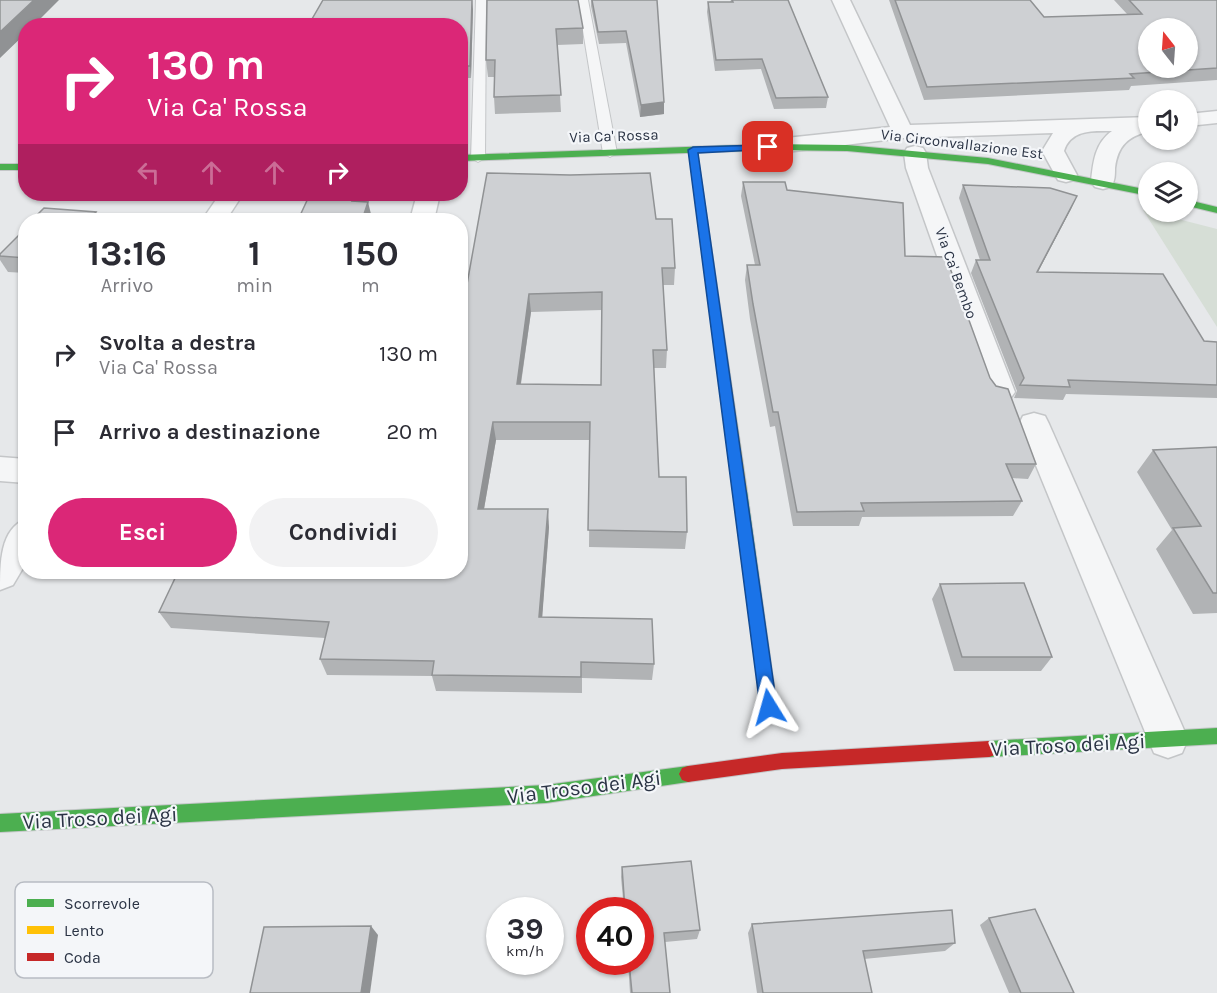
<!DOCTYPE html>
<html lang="it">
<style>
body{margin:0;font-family:Karla,sans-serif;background:#f2f2f3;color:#2b2b33;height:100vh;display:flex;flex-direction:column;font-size:22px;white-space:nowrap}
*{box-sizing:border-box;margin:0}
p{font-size:20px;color:#7c7c81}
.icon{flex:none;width:33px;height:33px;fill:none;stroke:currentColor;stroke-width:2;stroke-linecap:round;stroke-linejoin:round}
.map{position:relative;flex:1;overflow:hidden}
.drawer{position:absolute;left:18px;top:213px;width:450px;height:366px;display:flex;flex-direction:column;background:#fff;border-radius:24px;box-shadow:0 2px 4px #0004}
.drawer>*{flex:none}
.hud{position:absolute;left:18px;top:18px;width:450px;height:183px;border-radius:24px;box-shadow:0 2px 4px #0004;background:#db2777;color:#fff;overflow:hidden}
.needle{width:39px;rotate:343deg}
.fabs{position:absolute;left:1138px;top:18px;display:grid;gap:12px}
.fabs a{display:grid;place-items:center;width:60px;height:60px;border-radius:50%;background:#fff;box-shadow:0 2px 4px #0004;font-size:30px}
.speed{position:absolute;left:486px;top:897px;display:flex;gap:12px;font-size:30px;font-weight:700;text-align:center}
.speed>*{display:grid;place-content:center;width:78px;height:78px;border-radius:50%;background:#fff;box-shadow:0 2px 4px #0004;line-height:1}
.speed small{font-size:15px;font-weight:400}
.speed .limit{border:9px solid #d22;background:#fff;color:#111}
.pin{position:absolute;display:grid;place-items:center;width:51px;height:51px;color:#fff;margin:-26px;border-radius:12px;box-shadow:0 3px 9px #0006}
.me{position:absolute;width:66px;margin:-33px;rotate:352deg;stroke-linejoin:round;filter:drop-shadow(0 0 4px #0008)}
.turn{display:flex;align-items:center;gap:21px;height:126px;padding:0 30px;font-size:27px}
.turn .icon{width:78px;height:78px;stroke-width:2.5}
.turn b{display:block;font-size:42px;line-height:51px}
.lanes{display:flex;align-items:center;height:57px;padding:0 30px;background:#0003;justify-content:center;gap:30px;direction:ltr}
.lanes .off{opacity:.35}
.eta{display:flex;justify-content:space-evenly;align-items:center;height:102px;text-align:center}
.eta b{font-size:36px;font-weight:700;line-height:42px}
.cta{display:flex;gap:12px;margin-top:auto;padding:12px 30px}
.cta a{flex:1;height:69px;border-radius:36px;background:#db2777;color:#fff;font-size:24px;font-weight:700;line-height:69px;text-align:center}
.cta a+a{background:#f2f2f3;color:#2b2b33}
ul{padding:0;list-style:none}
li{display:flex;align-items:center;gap:18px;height:78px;padding:0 30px}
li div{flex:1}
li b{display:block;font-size:22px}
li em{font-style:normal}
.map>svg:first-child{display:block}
.green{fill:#d6ded6}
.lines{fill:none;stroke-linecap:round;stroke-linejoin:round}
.lane-casing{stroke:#c4c6c8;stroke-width:2}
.street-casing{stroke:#c4c6c8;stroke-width:3}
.fast-casing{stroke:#c4c6c8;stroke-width:2}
.slow-casing{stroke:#c4c6c8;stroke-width:2}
.jam-casing{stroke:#c4c6c8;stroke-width:2}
.lane{fill:#f5f6f7;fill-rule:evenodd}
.street{fill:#f5f6f7;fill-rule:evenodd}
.fast{fill:#4caf50;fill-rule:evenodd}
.slow{fill:#ffc107;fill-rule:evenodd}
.jam{fill:#c62828;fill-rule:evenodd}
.wall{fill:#b1b3b5;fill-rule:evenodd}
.shaded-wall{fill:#909294}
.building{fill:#ced0d3;stroke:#909294;stroke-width:1.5;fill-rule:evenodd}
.route{fill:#1a73e8;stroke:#114b97;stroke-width:1.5}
.labels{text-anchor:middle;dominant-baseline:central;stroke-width:4.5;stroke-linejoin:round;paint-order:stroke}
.far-street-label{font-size:15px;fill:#2b3445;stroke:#f4f6f9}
.near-street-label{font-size:21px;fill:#2b3445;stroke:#f4f6f9}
.key{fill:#f4f6f9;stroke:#b8bcc3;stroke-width:1.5}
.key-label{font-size:16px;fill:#2b3445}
</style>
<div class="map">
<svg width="1217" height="993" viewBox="0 0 1217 993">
<rect width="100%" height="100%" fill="#e6e8ea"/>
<path class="green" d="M 1143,210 L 1217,229 L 1217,327 Z"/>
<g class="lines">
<g class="lane-casing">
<g id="lane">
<path d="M 476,0 L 486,0 L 485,158 L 478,162 L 471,158 Z"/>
<path d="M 578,0 L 588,0 L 617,153 L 610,157 L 603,153 Z"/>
</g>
</g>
<g class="street-casing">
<g id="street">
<path d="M 832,0 L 850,0 L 910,125 L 1149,117 L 1149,131 C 1128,137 1118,145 1115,168 C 1115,175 1115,181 1111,187 L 1103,189 L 1095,187 L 1091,182 C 1093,162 1095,143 1112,131 C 1093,131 1071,129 1064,151 L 1077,175 L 1074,180 L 1066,182 L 1058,180 L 1042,151 L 1053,133 L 903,138 L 786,152 L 778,150 L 775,145 L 778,140 L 786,138 L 890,127 Z"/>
<path d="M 1217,111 L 1217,123 L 1188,126 L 1188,114 Z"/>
<path d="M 915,146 L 923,148 L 926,153 L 928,168 L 1015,392 L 1010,399 L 1000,402 L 990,399 L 985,392 L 906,168 L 904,153 L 907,148 Z"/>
<path d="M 220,194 L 243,194 L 226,220 L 202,220 Z"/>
<path d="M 417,194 L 440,194 L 434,220 L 410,220 Z"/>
<path d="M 1034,413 L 1045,416 L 1049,424 L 1188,739 L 1182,753 L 1168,758 L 1154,753 L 1148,739 L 1019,424 L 1023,416 Z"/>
<path d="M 0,457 L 26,459 L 26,483 L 0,481 Z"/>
<path d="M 26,519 L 26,563 L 13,585 L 0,590 C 0,563 0,529 26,519 Z"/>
</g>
</g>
<g class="fast-casing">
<g id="fast">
<path d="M 768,144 L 847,145 L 988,158 L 1149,190 L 1149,196 L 988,164 L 847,151 L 768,150 L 460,161 L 460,155 Z"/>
<rect x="0" y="164" width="26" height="6"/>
<path d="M 1188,200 L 1217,207 L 1217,213 L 1188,206 Z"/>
<path d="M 740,486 L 747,491 L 777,707 L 775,712 L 769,714 L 763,712 L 761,707 L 733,491 Z"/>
<path d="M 1217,728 L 1217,744 L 989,757 L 983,755 L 981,749 L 983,743 L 989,741 Z"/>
<path d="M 688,766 L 694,768 L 697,774 L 694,780 L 688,782 L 546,803 L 0,832 L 0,814 L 546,785 Z"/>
</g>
</g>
<g class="slow-casing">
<path id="slow" d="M 693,147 L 697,150 L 747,491 L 740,496 L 733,491 L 689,150 Z"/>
</g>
<g class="jam-casing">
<path id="jam" d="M 989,741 L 995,743 L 997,749 L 995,755 L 989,757 L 782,769 L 688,782 L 682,780 L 679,774 L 682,768 L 688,766 L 782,753 Z"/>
</g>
<use href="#lane" class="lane"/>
<use href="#street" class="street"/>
<use href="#fast" class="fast"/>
<use href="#slow" class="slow"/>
<use href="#jam" class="jam"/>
</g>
<g class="wall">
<path d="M 487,0 L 583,28 L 583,44 L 557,45 L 561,112 L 495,114 L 494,97 L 494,77 L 488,77 L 486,60 Z"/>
<path d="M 591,0 L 657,0 L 664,102 L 664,114 L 640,117 L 626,43 L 599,44 L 591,6 Z"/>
<path d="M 731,0 L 788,0 L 828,97 L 826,108 L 774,109 L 761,69 L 715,71 L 707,12 L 708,2 L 730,2 Z"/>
<path d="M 889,0 L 1030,0 L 1044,17 L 1127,14 L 1114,0 L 1217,0 L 1217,80 L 1131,86 L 1129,90 L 924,100 Z"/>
<path d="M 473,9 L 471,78 L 460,78 L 460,26 Z"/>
<path d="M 743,182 L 787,190 L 905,256 L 990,378 L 1036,464 L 1028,479 L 1012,478 L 1022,501 L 1013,516 L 862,517 L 859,526 L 793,526 L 775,426 L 770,427 L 750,319 L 745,280 L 747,265 L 755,265 L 741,196 Z"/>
<path d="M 963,185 L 1077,196 L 1071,209 L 1038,272 L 1204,341 L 1217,342 L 1217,398 L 1066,394 L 1063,400 L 1014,398 L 1017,391 L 971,273 L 976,260 L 980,260 L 959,198 Z"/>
<path d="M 656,219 L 675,268 L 674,285 L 663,285 L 667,350 L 666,368 L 654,368 L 659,477 L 687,532 L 685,549 L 589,547 L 590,440 L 496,440 L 484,509 L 549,527 L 542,617 L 654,664 L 652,680 L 582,678 L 582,693 L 436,691 L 432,676 L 327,675 L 320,659 L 325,638 L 171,628 L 159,612 L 460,572 L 460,323 ZM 602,310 L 601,385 L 521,384 L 531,312 Z"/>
<path d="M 26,228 L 26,273 L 8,272 L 0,260 L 0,254 Z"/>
<path d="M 1217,447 L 1217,613 L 1193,614 L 1156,549 L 1172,530 L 1137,472 L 1153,450 Z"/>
<path d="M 940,584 L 1052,657 L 1041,671 L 954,671 L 932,599 Z"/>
<path d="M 622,867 L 700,930 L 697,939 L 665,942 L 670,993 L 630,993 L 628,962 L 640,962 L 640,910 L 624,910 L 621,877 Z"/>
<path d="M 989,918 L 1074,993 L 1009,993 L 980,925 Z"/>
<path d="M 752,924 L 955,943 L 945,951 L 864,959 L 872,993 L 757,993 L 748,933 Z"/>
</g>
<g class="shaded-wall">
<path d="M 34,0 L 59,0 L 33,26 L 26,26 L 26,33 L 0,58 L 0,32 Z"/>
<path d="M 472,0 L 473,9 L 471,78 L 470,66 Z"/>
<path d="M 664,102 L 664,114 L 640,117 L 641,105 Z"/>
<path d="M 355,194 L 359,209 L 352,201 Z"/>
<path d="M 1077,196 L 1071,209 L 1031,285 L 1037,272 Z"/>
<path d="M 368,202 L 372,218 L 371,220 L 362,220 Z"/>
<path d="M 96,212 L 101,220 L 89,220 Z"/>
<path d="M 529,294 L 531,312 L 518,402 L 517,384 Z"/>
<path d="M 493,422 L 496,440 L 481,526 L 478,509 Z"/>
<path d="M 548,509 L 549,527 L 541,633 L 539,617 Z"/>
<path d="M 371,926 L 378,935 L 370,993 L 361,993 Z"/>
</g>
<g class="building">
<path d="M 0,0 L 34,0 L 0,32 Z"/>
<path d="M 323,0 L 472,0 L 470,66 L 460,66 L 460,26 L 308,26 Z"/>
<path d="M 487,0 L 578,0 L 583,28 L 556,29 L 561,95 L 494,97 L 495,60 L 486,60 Z"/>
<path d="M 592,0 L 657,0 L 664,102 L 641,105 L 626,31 L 598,32 Z"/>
<path d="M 732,0 L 788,0 L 828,97 L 776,98 L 762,59 L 716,60 L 708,2 L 733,2 Z"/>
<path d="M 895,0 L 1030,0 L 1044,17 L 1142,14 L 1129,0 L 1217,0 L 1217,68 L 1130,74 L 1134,78 L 927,87 ZM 1149,28 L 1188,28 L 1188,68 L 1149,68 Z"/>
<path d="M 487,173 L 570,175 L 650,173 L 656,219 L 672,219 L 675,268 L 662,268 L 667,350 L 653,350 L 659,477 L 686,477 L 687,532 L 588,530 L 590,422 L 493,422 L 478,509 L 548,509 L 539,617 L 652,619 L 654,664 L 581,662 L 581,677 L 432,675 L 434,661 L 320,659 L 329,622 L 159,612 L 178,572 L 460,572 L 460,323 ZM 602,292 L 601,385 L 517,384 L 529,294 Z"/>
<path d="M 743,182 L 785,182 L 787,190 L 903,203 L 905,256 L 946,257 L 990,378 L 996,386 L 1008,389 L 1036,464 L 1006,464 L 1022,501 L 861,503 L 864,511 L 797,512 L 778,412 L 773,412 L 753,304 L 747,265 L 760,265 Z"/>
<path d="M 963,185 L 1050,188 L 1077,196 L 1037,272 L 1163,274 L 1204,341 L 1217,342 L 1217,385 L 1068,380 L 1070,387 L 1020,385 L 1024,378 L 976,260 L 990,260 Z"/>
<path d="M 310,194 L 355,194 L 352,201 L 368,202 L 362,220 L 298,220 Z"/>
<path d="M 44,208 L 96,212 L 89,220 L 32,220 Z"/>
<path d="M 26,228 L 26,258 L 0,256 L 0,254 Z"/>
<path d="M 1217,447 L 1217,593 L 1213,593 L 1173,528 L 1201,526 L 1153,450 Z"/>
<path d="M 1024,583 L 1052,657 L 962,657 L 940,584 Z"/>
<path d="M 691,861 L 700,930 L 664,933 L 670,993 L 632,993 L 629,962 L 640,962 L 640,910 L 625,910 L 622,867 Z"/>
<path d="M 1035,909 L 1074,993 L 1021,993 L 989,918 Z"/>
<path d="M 952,910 L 955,943 L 863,951 L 872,993 L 763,993 L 752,924 Z"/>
<path d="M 371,926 L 361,993 L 250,993 L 264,927 Z"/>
</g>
<path class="route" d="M 768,145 L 773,147 L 771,149 L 698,153 L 777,707 L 774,712 L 769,714 L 763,712 L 760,707 L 688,150 L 693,147 Z"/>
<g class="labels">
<g class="far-street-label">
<text transform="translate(614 136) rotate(-2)">Via Ca' Rossa</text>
<text transform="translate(962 144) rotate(7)">Via Circonvallazione Est</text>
<text transform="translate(956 273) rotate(70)">Via Ca' Bembo</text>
</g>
<g class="near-street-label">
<text transform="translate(1068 745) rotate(-3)">Via Troso dei Agi</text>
<text transform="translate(584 787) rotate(-7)">Via Troso dei Agi</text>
<text transform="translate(100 818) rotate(-3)">Via Troso dei Agi</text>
</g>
</g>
<rect x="15" y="882" width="198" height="96" rx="9" class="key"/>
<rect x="27" y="899" width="27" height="8" fill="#4caf50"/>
<rect x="27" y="926" width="27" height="8" fill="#ffc107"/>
<rect x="27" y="953" width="27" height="8" fill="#c62828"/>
<g class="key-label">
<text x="64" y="909">Scorrevole</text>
<text x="64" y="936">Lento</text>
<text x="64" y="963">Coda</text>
</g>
</svg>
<div class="fabs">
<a><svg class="needle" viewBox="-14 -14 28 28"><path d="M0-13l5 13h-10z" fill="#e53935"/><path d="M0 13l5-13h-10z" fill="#7c7c81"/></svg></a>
<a><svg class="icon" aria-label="sound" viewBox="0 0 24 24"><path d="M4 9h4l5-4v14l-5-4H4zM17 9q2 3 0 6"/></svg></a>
<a><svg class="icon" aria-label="layers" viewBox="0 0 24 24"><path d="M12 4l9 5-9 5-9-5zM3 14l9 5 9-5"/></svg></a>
</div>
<div class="speed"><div>39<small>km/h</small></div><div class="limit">40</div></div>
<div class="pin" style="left:768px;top:147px;background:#d93025"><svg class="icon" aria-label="arrive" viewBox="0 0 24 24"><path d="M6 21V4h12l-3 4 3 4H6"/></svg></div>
<svg class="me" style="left:769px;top:707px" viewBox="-20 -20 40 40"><path d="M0-17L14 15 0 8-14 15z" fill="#1a73e8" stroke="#fff" stroke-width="4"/></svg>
<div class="hud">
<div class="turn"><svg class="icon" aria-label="right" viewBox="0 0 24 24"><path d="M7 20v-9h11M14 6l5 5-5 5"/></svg><div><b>130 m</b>Via Ca' Rossa</div></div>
<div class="lanes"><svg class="icon off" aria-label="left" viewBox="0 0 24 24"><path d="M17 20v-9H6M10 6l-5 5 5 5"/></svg><svg class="icon off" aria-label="ahead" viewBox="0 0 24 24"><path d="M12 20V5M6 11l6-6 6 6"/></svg><svg class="icon off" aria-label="ahead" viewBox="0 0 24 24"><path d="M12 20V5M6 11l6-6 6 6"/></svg><svg class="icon" aria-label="right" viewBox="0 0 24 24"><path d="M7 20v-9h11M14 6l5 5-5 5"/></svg></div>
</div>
<section class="drawer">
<div class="eta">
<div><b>13:16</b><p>Arrivo</p></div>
<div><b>1</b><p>min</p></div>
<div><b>150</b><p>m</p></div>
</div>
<ul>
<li><svg class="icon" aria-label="right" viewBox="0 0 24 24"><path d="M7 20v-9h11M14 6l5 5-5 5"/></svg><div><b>Svolta a destra</b><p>Via Ca' Rossa</p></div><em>130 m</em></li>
<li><svg class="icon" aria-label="arrive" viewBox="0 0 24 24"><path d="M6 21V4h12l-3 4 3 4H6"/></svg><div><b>Arrivo a destinazione</b></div><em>20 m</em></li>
</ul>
<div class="cta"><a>Esci</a><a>Condividi</a></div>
</section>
</div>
